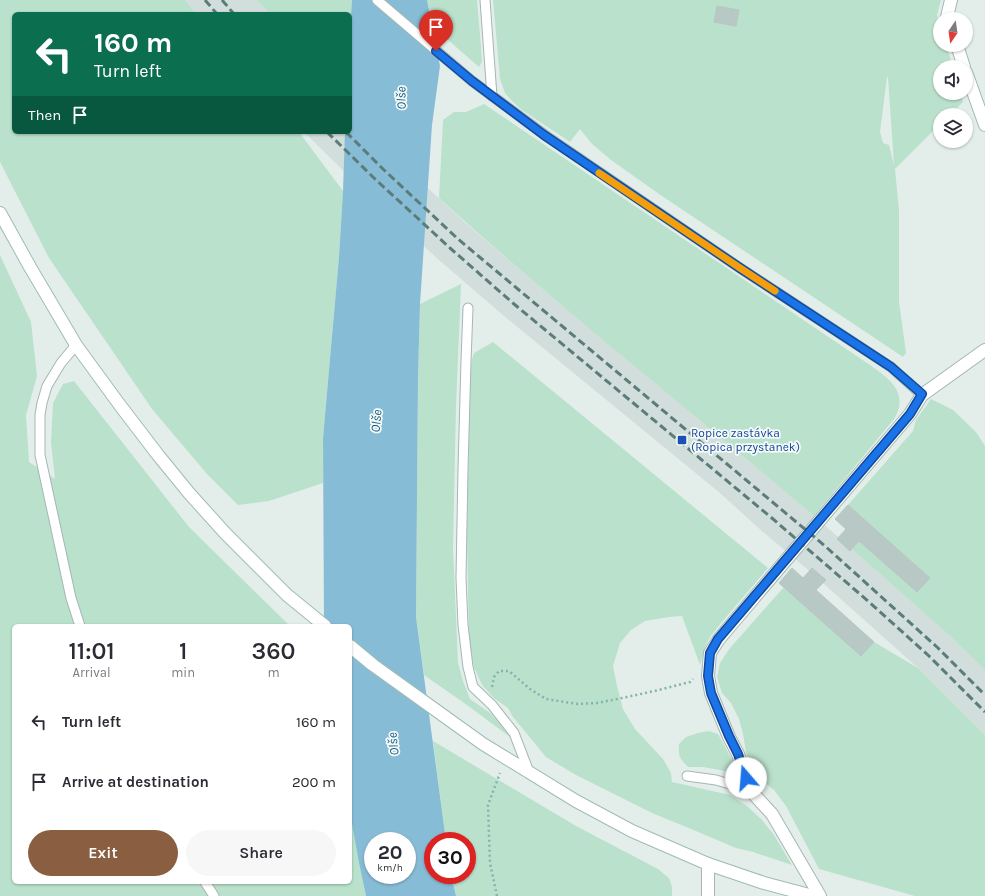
<!DOCTYPE html>
<meta charset="utf-8">
<style>
body{margin:0;font-family:Karla,sans-serif;background:#f7f7f7;color:#2b2b33;height:100vh;display:flex;flex-direction:column;font-size:15px;white-space:nowrap}
*{box-sizing:border-box;margin:0}
p{font-size:13px;color:#7c7c81}
.icon{flex:none;width:22px;height:22px;fill:none;stroke:currentColor;stroke-width:2;stroke-linecap:round;stroke-linejoin:round}
.map{position:relative;flex:1;overflow:hidden}
.sheet{position:absolute;left:12px;top:624px;width:340px;height:260px;display:flex;flex-direction:column;background:#fff;border-radius:6px;box-shadow:0 1px 3px #0004}
.sheet>*{flex:none}
.banner{position:absolute;left:12px;top:12px;width:340px;height:122px;border-radius:6px;box-shadow:0 1px 3px #0004;background:#0b6e4f;color:#fff;overflow:hidden}
.needle{width:26px;rotate:193deg}
.tools{position:absolute;left:933px;top:12px;display:grid;gap:8px}
.tools a{display:grid;place-items:center;width:40px;height:40px;border-radius:50%;background:#fff;box-shadow:0 1px 3px #0004;font-size:20px}
.speed{position:absolute;left:364px;top:832px;display:flex;gap:8px;font-size:20px;font-weight:700;text-align:center}
.speed>*{display:grid;place-content:center;width:52px;height:52px;border-radius:50%;background:#fff;box-shadow:0 1px 3px #0004;line-height:1}
.speed small{font-size:10px;font-weight:400}
.speed .limit{border:6px solid #d22;background:#fff;color:#111}
.pin{position:absolute;display:grid;place-items:center;width:34px;height:34px;color:#fff;margin:-41px -17px;border-radius:50% 50% 50% 0;rotate:-45deg;box-shadow:0 0 4px #0007}
.pin .icon{rotate:45deg}
.me{position:absolute;width:44px;margin:-22px;rotate:342deg;stroke-linejoin:round;filter:drop-shadow(0 0 3px #0008)}
.turn{display:flex;align-items:center;gap:14px;height:84px;padding:0 16px;font-size:18px}
.turn .icon{width:52px;height:52px;stroke-width:2.5}
.turn b{display:block;font-size:28px;line-height:34px}
.then{display:flex;align-items:center;height:38px;padding:0 16px;background:#0003;gap:8px;font-size:15px}
.eta{display:flex;justify-content:space-evenly;align-items:center;height:68px;text-align:center}
.eta b{font-size:24px;font-weight:600;line-height:28px}
.cta{display:flex;gap:8px;margin-top:auto;padding:8px 16px}
.cta a{flex:1;height:46px;border-radius:24px;background:#8a5e41;color:#fff;font-size:16px;font-weight:600;line-height:46px;text-align:center}
.cta a+a{background:#f7f7f7;color:#2b2b33}
ul{padding:0;list-style:none}
li{display:flex;align-items:center;gap:12px;height:60px;padding:0 16px}
li div{flex:1}
li b{display:block;font-size:15px}
li em{font-style:normal}
.map>svg:first-child{display:block}
.built{fill:#d1dedb}
.green{fill:#bae1cc;fill-rule:evenodd}
.water{fill:#87bcd7;fill-rule:evenodd}
.building{fill:#b8c9c5;stroke:#b5c8c4}
.lines{fill:none;stroke-linecap:round;stroke-linejoin:round}
.lane-casing{stroke:#a5b7b4;stroke-width:11}
.street-casing{stroke:#a5b7b4;stroke-width:14}
.secondary-casing{stroke:#a0bbb6;stroke-width:14}
.path{stroke:#81b4ad;stroke-width:2.5;stroke-dasharray:2 3;stroke-linecap:butt}
.lane{stroke:#fff;stroke-width:9}
.street{stroke:#fff;stroke-width:12}
.secondary{stroke:#fff;stroke-width:12}
.rail{stroke:#5c7c7a;stroke-width:3;stroke-dasharray:8 4;stroke-linecap:butt}
.route-casing{stroke:#114b97;stroke-width:10}
.route{stroke:#1a73e8;stroke-width:7}
.slow{stroke:#f59e0b;stroke-width:7}
.transit-dot{fill:#1a4fb4;stroke:#f4faf8;stroke-width:1.5}
.labels{text-anchor:middle;dominant-baseline:central;stroke-width:3.5;stroke-linejoin:round;paint-order:stroke}
.transit-label{font-size:12px;fill:#164399;stroke:#f4faf8;text-anchor:start}
.water-label{font-size:13px;font-style:italic;fill:#165c82;stroke:#f4faf8}
</style>
<div class="map">
<svg width="985" height="896" viewBox="0 0 985 896">
<rect width="100%" height="100%" fill="#e3eeeb"/>
<g class="built">
<path d="M 185,0 L 257,0 L 270,14 L 196,14 Z"/>
<path d="M 304,132 L 350,132 L 395,158 L 469,226 L 533,281 L 792,497 L 852,549 L 949,635 L 985,670 L 985,735 L 918,668 L 806,568 L 763,532 L 720,493 L 504,316 L 439,260 L 364,191 Z"/>
</g>
<g class="green">
<path d="M 0,0 L 185,0 L 196,14 L 14,14 L 14,132 L 299,132 L 343,191 L 339,257 L 323,438 L 323,483 L 269,501 L 238,505 L 207,474 L 152,409 L 49,258 L 0,162 Z"/>
<path d="M 257,0 L 352,0 L 350,30 L 350,14 L 270,14 Z"/>
<path d="M 427,0 L 477,0 L 481,47 L 482,62 L 479,67 L 456,47 L 432,25 Z"/>
<path d="M 493,0 L 941,0 L 937,15 L 940,25 L 940,45 L 946,45 L 953,67 L 940,67 L 940,93 L 960,93 L 963,102 L 950,115 L 940,115 L 940,124 L 895,169 L 899,211 L 899,302 L 906,353 L 903,357 L 659,194 L 611,160 L 592,144 L 580,129 L 570,142 L 522,110 L 512,101 L 505,93 L 500,79 ZM 887,77 L 888,77 L 894,165 L 889,145 L 883,143 L 880,132 Z"/>
<path d="M 484,104 L 870,365 C 884,375 903,387 899,407 C 898,411 896,416 894,419 L 814,516 C 689,409 560,308 439,198 L 443,120 L 454,112 L 466,112 Z"/>
<path d="M 0,255 L 31,322 L 37,376 L 26,415 L 29,462 L 55,479 L 51,443 L 53,403 L 63,384 L 74,381 L 189,527 L 290,626 L 14,626 L 14,882 L 350,882 L 350,813 L 359,863 L 366,896 L 0,896 Z"/>
<path d="M 461,284 L 456,406 L 453,548 L 458,663 L 463,681 L 470,699 L 490,713 L 503,726 L 510,737 L 467,705 L 424,675 L 416,617 L 418,378 L 420,304 Z"/>
<path d="M 493,342 L 768,568 L 721,623 L 710,637 L 705,647 L 700,665 L 682,616 L 669,617 L 645,621 L 631,630 L 620,643 L 613,666 L 617,686 L 623,709 L 635,729 L 663,759 L 671,773 L 672,782 L 730,795 L 747,806 L 762,820 L 774,835 L 792,865 L 753,852 L 736,848 L 691,829 L 652,813 L 576,775 L 546,757 L 513,717 L 508,708 L 495,699 L 482,685 L 474,667 L 469,643 L 467,533 L 470,377 L 472,359 L 474,353 Z"/>
<path d="M 931,399 L 953,410 L 976,432 L 985,446 L 985,670 L 949,635 L 852,549 L 859,541 L 917,592 L 930,578 L 848,505 L 913,431 L 916,420 Z"/>
<path d="M 784,587 L 861,656 L 874,642 L 918,668 L 985,735 L 985,896 L 915,896 L 819,869 L 786,806 L 774,790 L 760,779 L 752,768 L 746,752 L 743,734 L 739,719 L 731,703 L 722,693 L 717,677 L 720,663 L 730,648 Z"/>
<path d="M 709,731 L 718,734 L 734,763 L 732,770 L 725,771 L 703,767 L 688,767 C 680,759 678,756 679,744 L 686,737 L 698,733 Z"/>
<path d="M 433,741 L 576,826 L 658,869 L 669,878 L 672,887 L 672,896 L 456,896 L 451,875 L 467,875 L 467,841 L 446,841 Z"/>
</g>
<path class="water" d="M 352,0 L 427,0 L 440,66 L 432,125 L 420,304 L 418,378 L 416,617 L 446,841 L 433,841 L 433,875 L 451,875 L 456,896 L 366,896 L 359,863 L 350,813 L 350,626 L 324,626 L 323,438 L 339,257 L 343,191 L 345,132 L 350,132 L 350,30 ZM 373,841 L 407,841 L 407,875 L 373,875 Z"/>
<g class="building">
<path d="M 717,6 L 739,10 L 736,26 L 714,22 Z"/>
<path d="M 848,505 L 930,578 L 917,592 L 859,541 L 850,551 L 837,539 L 846,529 L 835,519 Z"/>
<path d="M 792,568 L 803,578 L 812,568 L 826,580 L 816,590 L 874,642 L 861,656 L 779,583 Z"/>
</g>
<g class="lines">
<g class="lane-casing">
<g id="lane">
<path d="M 377,0 L 472,81 L 545,135 L 740,268 L 891,367 L 922,395"/>
<path d="M 485,0 L 492,96"/>
<path d="M 468,308 L 466,361 L 463,469 L 461,578 L 463,625 L 468,667 L 473,687 L 492,705 L 514,733 L 529,772"/>
<path d="M 76,345 L 61,363 L 47,386 L 42,403 L 40,415 L 40,455 L 71,598 L 80,626"/>
<path d="M 687,776 L 716,780 L 750,790"/>
<path d="M 205,882 L 214,896"/>
</g>
</g>
<g class="street-casing">
<g id="street">
<path d="M 948,19 L 947,17 L 951,0"/>
<path d="M 957,45 L 964,67"/>
<path d="M 966,72 L 985,125"/>
<path d="M 708,896 L 708,864"/>
<path d="M 820,896 L 772,814 L 750,790 L 738,754 L 729,737 L 711,693 L 708,676 L 710,653 L 719,639 L 910,414 L 922,395 L 985,350"/>
</g>
</g>
<g class="secondary-casing">
<g id="secondary">
<path d="M 0,213 L 30,267 L 76,345 L 119,404 L 158,455 L 189,493 L 225,533 L 287,595 L 325,626"/>
<path d="M 350,646 L 373,665 L 483,744 L 576,801 L 632,831 L 708,864 L 764,883 L 813,896"/>
</g>
</g>
<g class="path">
<path d="M 492,687 L 494,677 L 499,671 L 509,671 L 530,689 L 546,699 L 578,704 L 597,703 L 627,697 L 659,690 L 690,682 L 693,679"/>
<path d="M 497,896 L 490,863 L 488,805 L 500,773"/>
</g>
<use href="#lane" class="lane"/>
<use href="#street" class="street"/>
<use href="#secondary" class="secondary"/>
<g class="rail">
<path d="M 205,0 L 217,14"/>
<path d="M 222,0 L 234,14"/>
<path d="M 327,132 L 375,179 L 450,248 L 514,304 L 773,519 L 868,601 L 929,656 L 985,712"/>
<path d="M 346,132 L 383,169 L 458,239 L 825,546 L 938,648 L 985,695"/>
</g>
</g>
<g class="lines">
<g class="route-casing">
<path id="route" d="M 436,51 L 472,81 L 544,135 L 740,268 L 891,367 L 922,394 L 910,414 L 718,639 L 710,653 L 708,676 L 711,693 L 729,736 L 738,754 L 746,778"/>
</g>
<use href="#route" class="route"/>
<path class="slow" d="M 599,173 L 740,268 L 775,291"/>
</g>
<rect class="transit-dot" x="677" y="435" width="10" height="10" rx="2"/>
<g class="labels">
<g class="transit-label">
<text x="691" y="433">Ropice zastávka<tspan x="691" dy="14">(Ropica przystanek)</tspan></text>
</g>
<g class="water-label">
<text transform="translate(401 98) rotate(-91)">Olše</text>
<text transform="translate(376 421) rotate(-85)">Olše</text>
<text transform="translate(393 744) rotate(-96)">Olše</text>
</g>
</g>
</svg>
<div class="tools">
<a><svg class="needle" viewBox="-14 -14 28 28"><path d="M0-13l5 13h-10z" fill="#e53935"/><path d="M0 13l5-13h-10z" fill="#7c7c81"/></svg></a>
<a><svg class="icon" aria-label="sound" viewBox="0 0 24 24"><path d="M4 9h4l5-4v14l-5-4H4zM17 9q2 3 0 6"/></svg></a>
<a><svg class="icon" aria-label="layers" viewBox="0 0 24 24"><path d="M12 4l9 5-9 5-9-5zM3 14l9 5 9-5"/></svg></a>
</div>
<div class="speed"><div>20<small>km/h</small></div><div class="limit">30</div></div>
<div class="pin" style="left:436px;top:51px;background:#d93025"><svg class="icon" aria-label="arrive" viewBox="0 0 24 24"><path d="M6 21V4h12l-3 4 3 4H6"/></svg></div>
<svg class="me" style="left:746px;top:778px" viewBox="-20 -20 40 40"><circle r="19" fill="#fff"/><path d="M0-13L10 11 0 6-10 11z" fill="#1a73e8"/></svg>
<div class="banner">
<div class="turn"><svg class="icon" aria-label="left" viewBox="0 0 24 24"><path d="M17 20v-9H6M10 6l-5 5 5 5"/></svg><div><b>160 m</b>Turn left</div></div>
<div class="then">Then<svg class="icon" aria-label="arrive" viewBox="0 0 24 24"><path d="M6 21V4h12l-3 4 3 4H6"/></svg></div>
</div>
<section class="sheet">
<div class="eta">
<div><b>11:01</b><p>Arrival</p></div>
<div><b>1</b><p>min</p></div>
<div><b>360</b><p>m</p></div>
</div>
<ul>
<li><svg class="icon" aria-label="left" viewBox="0 0 24 24"><path d="M17 20v-9H6M10 6l-5 5 5 5"/></svg><div><b>Turn left</b></div><em>160 m</em></li>
<li><svg class="icon" aria-label="arrive" viewBox="0 0 24 24"><path d="M6 21V4h12l-3 4 3 4H6"/></svg><div><b>Arrive at destination</b></div><em>200 m</em></li>
</ul>
<div class="cta"><a>Exit</a><a>Share</a></div>
</section>
</div>
